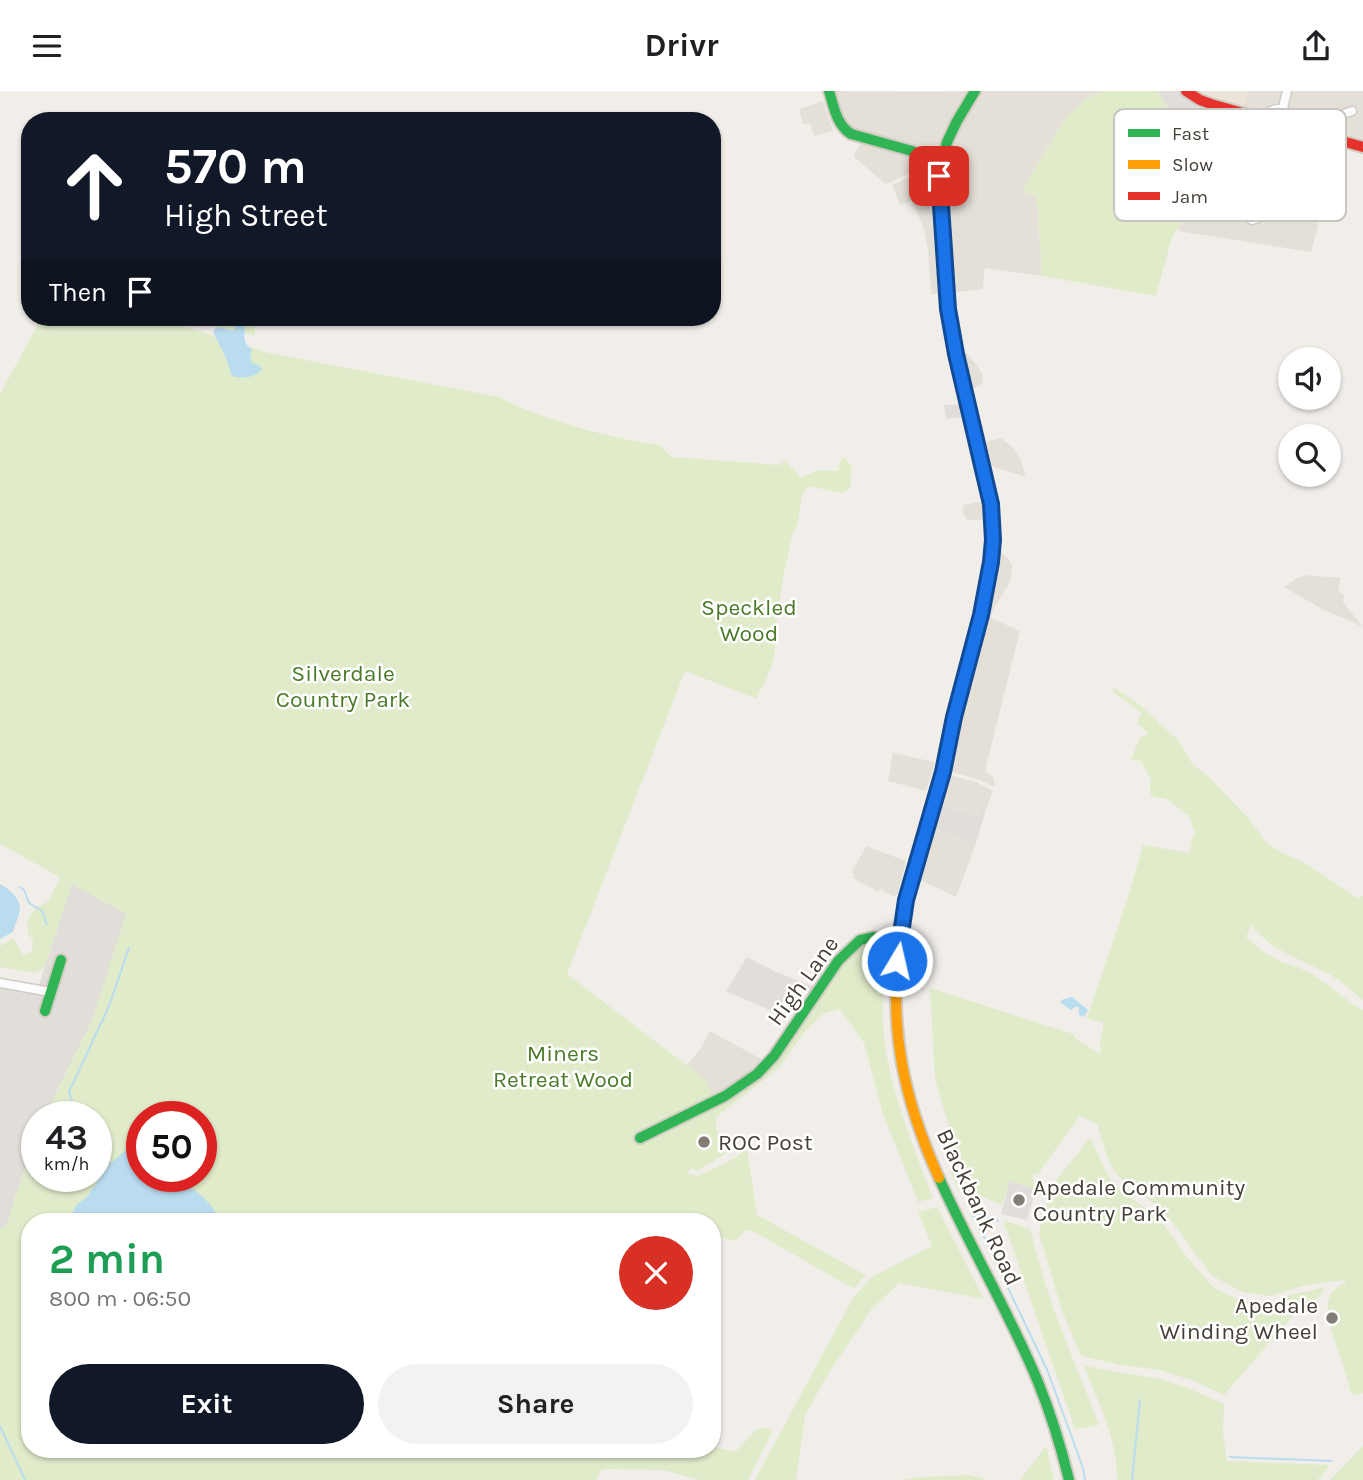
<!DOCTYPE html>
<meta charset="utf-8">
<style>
body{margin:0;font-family:Karla,sans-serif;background:#f2f2f2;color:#202124;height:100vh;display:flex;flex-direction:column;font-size:26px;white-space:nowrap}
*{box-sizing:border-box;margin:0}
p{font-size:23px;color:#757577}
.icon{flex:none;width:38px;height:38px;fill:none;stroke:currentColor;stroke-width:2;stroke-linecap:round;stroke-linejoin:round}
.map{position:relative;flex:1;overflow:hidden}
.details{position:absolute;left:21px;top:1122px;width:700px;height:245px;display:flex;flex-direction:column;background:#fff;border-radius:28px;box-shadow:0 2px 5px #0004}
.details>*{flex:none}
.guide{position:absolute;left:21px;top:21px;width:700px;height:214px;border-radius:28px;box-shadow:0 2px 5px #0004;background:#111827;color:#fff;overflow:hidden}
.controls{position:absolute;left:1278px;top:256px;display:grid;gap:14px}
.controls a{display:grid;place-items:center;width:63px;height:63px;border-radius:50%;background:#fff;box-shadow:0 2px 5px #0004;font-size:35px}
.speed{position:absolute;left:21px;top:1010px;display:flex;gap:14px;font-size:35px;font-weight:700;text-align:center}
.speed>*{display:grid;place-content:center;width:91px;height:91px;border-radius:50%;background:#fff;box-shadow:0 2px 5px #0004;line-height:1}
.speed small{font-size:18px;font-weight:400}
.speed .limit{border:10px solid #d22;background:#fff;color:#111}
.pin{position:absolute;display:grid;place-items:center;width:60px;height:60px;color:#fff;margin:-30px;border-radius:14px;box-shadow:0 4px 10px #0006}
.me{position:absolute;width:77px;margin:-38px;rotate:9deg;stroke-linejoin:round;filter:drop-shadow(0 0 5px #0008)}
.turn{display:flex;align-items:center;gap:24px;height:147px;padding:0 28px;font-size:32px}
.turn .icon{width:91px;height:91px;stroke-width:2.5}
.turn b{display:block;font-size:49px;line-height:60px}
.then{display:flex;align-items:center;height:66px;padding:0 28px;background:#0003;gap:14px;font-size:26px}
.round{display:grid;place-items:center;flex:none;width:74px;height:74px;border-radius:37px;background:#f2f2f2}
.headline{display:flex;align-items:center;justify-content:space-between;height:119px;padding:0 28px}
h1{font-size:42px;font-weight:700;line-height:52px;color:#1e9e55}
.button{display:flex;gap:14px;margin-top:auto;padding:14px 28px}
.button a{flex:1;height:80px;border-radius:42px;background:#111827;color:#fff;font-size:28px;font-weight:700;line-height:80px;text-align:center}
.button a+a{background:#f2f2f2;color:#202124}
header{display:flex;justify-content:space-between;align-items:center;height:91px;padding:0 28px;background:#fff;font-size:32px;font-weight:700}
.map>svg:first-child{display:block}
.residential{fill:#e5e0d7}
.industrial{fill:#e1ddd8}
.education{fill:#ece5d9}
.green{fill:#e0ebca;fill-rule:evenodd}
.parking{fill:#e0ddda}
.water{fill:#badcef}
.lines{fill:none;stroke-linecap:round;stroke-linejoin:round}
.stream{stroke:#badcef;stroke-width:2}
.street-casing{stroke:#cfccc8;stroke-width:11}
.fast-casing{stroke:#d0cbc1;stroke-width:14}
.slow-casing{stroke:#d0cbc1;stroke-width:14}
.jam-casing{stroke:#d0cbc1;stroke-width:14}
.street{stroke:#fdfcfc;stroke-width:8}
.fast{stroke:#30b455;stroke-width:10}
.slow{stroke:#ff9f0a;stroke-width:10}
.jam{stroke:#e5322d;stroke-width:10}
.route-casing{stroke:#114b97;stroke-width:18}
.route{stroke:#1a73e8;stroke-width:12}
.poi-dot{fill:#827d75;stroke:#fff;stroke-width:2.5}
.labels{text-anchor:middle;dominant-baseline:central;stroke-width:5;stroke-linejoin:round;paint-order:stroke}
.park-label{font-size:23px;fill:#4b7a28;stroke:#fff}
.street-label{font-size:23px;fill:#474036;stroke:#fff}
.poi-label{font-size:23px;fill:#474036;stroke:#fff;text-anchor:start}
.key{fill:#fff;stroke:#c8c6c3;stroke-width:2}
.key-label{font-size:19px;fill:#474036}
</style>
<header><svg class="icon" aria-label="menu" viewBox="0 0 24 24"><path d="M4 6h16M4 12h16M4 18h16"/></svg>Drivr<svg class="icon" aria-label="share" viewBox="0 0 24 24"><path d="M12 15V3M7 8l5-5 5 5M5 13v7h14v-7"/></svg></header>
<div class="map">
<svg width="1363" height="1389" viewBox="0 0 1363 1389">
<rect width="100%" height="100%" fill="#f1eeea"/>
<g class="residential">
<path d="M 833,0 L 930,1 L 970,0 L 952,27 L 935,65 L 913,55 L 851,38 L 843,30 Z"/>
<path d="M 979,0 L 1103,0 L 1084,10 L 1066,26 L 1022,99 L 1037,106 L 1042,185 L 985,177 L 983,198 L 950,202 L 942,80 L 949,55 Z"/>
<path d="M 1249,0 L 1363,0 L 1363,50 L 1360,52 L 1339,54 L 1311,161 L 1178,140 L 1189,103 L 1191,85 L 1199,54 L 1212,18 L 1237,24 Z"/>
<path d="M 823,10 L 833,40 L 814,45 L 810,32 L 803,33 L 799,18 Z"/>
<path d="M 862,51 L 900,60 L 926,75 L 886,93 L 854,66 L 855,61 Z"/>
<path d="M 928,78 L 933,90 L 943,203 L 931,203 L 928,158 L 924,139 L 915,116 L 911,110 L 900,114 L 892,94 Z"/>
<path d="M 966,262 L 976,273 L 983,284 L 982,293 L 968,301 L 959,264 Z"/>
<path d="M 1001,347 L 1013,357 L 1020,366 L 1026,386 L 985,373 L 981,352 Z"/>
<path d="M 984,410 L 987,429 L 967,429 L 963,422 L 963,414 Z"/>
<path d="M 995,460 L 1001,462 L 1008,467 L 1012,475 L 1010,491 L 992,521 L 991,527 L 1020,540 L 985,680 L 994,687 L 994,696 L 980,689 L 948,680 L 965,591 L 969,592 L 988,508 Z"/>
<path d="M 1307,484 L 1341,487 L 1338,500 L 1345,504 L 1343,511 L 1363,536 L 1322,518 L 1284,496 L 1297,487 Z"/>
<path d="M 893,662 L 935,671 L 926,700 L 888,690 Z"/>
<path d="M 945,683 L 976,691 L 993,700 L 986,719 L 982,718 L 979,725 L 938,712 Z"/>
<path d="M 931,736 L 975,755 L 956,806 L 916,787 Z"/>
<path d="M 866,755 L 906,770 L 898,802 L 894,806 L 880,798 L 878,801 L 853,787 L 854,783 L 852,781 Z"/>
<path d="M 710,940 L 765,970 L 758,978 L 713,1009 L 687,974 L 700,958 Z"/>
</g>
<g class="industrial">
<path d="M 961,313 L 960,317 L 962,326 L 946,328 L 944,314 Z"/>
<path d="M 938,712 L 978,725 L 982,718 L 986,719 L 975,755 L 931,736 Z"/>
<path d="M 72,793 L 127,823 L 92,929 L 45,1025 L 37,1026 L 37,1043 L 15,1106 L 7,1135 L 0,1138 L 0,896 L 36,903 Z"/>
<path d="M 747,866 L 776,881 L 817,897 L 812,902 L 794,896 L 774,921 L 726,900 Z"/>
</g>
<path class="education" d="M 1197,0 L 1249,0 L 1243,16 L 1204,6 Z"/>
<g class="green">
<path d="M 1103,0 L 1157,0 L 1175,26 L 1182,49 L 1196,52 L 1209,18 L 1212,18 C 1208,30 1202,43 1198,55 C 1191,82 1190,126 1172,146 L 1156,205 L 1042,185 L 1037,106 L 1022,99 L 1066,26 L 1084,10 Z"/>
<path d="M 42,226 L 161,226 L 179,234 L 269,262 L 499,306 C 545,330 609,347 660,354 L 671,366 L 780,374 L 785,369 L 801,387 L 818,379 L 838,380 L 841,369 L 845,366 L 852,377 L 850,397 L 843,402 L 808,395 C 796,408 804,427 793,441 L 784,482 L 776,534 L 774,568 L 764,594 L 759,601 L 757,608 L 685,580 L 567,883 L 706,989 L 713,1009 L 663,1040 L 708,1019 L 745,996 L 779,968 L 844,872 L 868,851 L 882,854 L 885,857 C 884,889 881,922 885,954 C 893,1007 914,1057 933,1107 L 918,1111 L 883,1023 L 864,952 L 840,918 L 824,922 L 806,939 L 779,977 L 716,1026 L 716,1038 L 726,1063 L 697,1080 L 691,1077 L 687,1083 L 698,1085 L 733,1068 L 747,1058 L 757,1124 L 865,1184 L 854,1198 L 753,1140 L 746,1139 L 736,1150 L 712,1145 L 712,1130 L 30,1130 L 30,1358 L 712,1358 L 712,1355 L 735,1361 L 757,1338 L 767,1337 L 772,1341 L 748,1389 L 701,1389 L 662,1379 L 602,1378 L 596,1389 L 0,1389 L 0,1138 L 7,1134 L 15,1106 L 37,1043 L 37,1085 L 96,1085 L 96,1026 L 45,1025 L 92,929 L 126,823 L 72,793 L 45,876 L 36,882 L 0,876 L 0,855 L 13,847 L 23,864 L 32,861 L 33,850 L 28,842 L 27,830 L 36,816 L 48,811 L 60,786 L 0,753 L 0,303 ZM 142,1026 L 201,1026 L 201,1085 L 142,1085 Z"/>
<path d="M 217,226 L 255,226 L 255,245 L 245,242 L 245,237 L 234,240 L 214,236 Z"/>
<path d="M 1114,597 L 1135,610 L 1178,649 L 1193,674 L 1206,683 L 1250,729 L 1265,750 L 1280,761 L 1303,771 L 1357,807 L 1363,805 L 1363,909 C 1351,900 1340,888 1327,882 C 1298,867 1272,860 1251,834 L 1246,846 C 1259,858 1271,867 1287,873 C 1294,876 1302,877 1308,881 C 1328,892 1343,908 1363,919 L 1363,1302 L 1355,1304 L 1351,1302 C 1348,1289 1344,1277 1340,1265 C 1333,1243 1313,1204 1345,1192 L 1345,1189 L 1306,1194 L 1270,1205 L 1243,1201 L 1212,1185 L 1172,1131 L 1158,1116 L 1119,1086 L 1112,1077 L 1106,1063 L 1097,1033 L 1080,1025 L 1038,1083 L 1032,1083 L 1036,1099 L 1010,1090 L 1002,1114 L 963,1098 L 959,1100 L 949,1079 L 962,1077 L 935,989 L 930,897 L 1073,943 L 1077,949 L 1101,963 L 1100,952 L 1104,932 L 1087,927 L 1127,809 L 1143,754 L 1190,762 L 1192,748 L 1195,742 L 1189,725 L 1165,707 C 1150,708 1148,703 1151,689 L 1141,670 L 1131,669 L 1140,646 L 1147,644 L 1147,641 L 1137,633 L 1138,628 L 1142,622 L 1112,600 Z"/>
<path d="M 1089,1048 L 1092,1050 L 1106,1081 L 1118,1098 L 1149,1120 L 1161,1131 L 1174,1147 L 1186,1165 L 1214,1197 L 1233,1206 L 1253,1212 L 1275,1212 L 1298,1219 L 1224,1304 L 1194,1290 L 1160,1279 L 1121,1274 L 1081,1265 L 1062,1220 L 1039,1142 L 1043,1123 L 1057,1088 Z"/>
<path d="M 937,1116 L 984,1208 L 899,1192 L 871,1219 L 826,1286 L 805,1325 L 796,1389 L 755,1389 L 853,1207 L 872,1186 L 932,1155 L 918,1121 Z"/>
<path d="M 1003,1129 L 1030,1138 C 1039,1171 1048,1205 1061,1237 C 1073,1270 1087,1301 1099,1334 L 1075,1338 Z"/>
<path d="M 1326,1196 L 1312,1216 L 1279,1207 Z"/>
<path d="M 1084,1275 L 1160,1288 L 1190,1298 L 1224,1313 L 1223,1342 L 1227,1370 L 1330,1374 L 1322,1385 L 1317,1389 L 1117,1389 C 1118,1349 1098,1311 1084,1275 Z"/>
<path d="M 1363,1354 L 1363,1389 L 1330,1389 L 1362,1356 Z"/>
<path d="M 1046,1355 L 1054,1389 L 1020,1389 Z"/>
<path d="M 970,1384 L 988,1389 L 898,1389 L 922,1386 Z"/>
</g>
<g class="parking">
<path d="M 1157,0 L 1180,0 L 1189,9 L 1202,16 L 1203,20 L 1208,22 L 1196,53 L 1182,49 L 1175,26 Z"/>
<path d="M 1010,1090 L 1036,1099 L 1027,1129 L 1001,1123 Z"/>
</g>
<g class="water">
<path d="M 236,233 L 241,233 L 245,237 C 244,246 243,253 252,258 L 250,265 L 252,272 L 259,274 L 262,279 C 253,287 243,288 232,285 L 226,267 L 213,241 L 216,236 L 234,240 Z"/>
<path d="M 0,793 C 8,797 19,806 20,816 C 20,823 15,834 13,841 L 0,848 Z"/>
<path d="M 1072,906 L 1088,919 L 1084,926 L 1079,924 L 1079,916 L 1075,916 L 1071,919 L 1061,912 L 1061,909 Z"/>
<path d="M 128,1057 L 135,1057 L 142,1062 L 142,1085 L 177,1085 C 181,1094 187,1094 194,1099 C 206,1107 215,1119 222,1130 L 68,1130 L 77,1113 L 86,1107 L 110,1073 Z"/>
</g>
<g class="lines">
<g class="stream">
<path d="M 20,796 L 24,799 L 29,812 L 42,820 L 47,834"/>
<path d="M 80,1026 L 74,1018 L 69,1001 L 109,915 L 129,857"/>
<path d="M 96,1051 L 110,1073"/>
<path d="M 998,1130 L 972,1121 L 1048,1281 L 1083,1377 L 1085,1389"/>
<path d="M 0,1335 L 25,1389"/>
<path d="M 1230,1366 L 1331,1370"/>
<path d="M 1132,1389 L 1140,1309"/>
</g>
<g class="street-casing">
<g id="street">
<path d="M 1283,17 L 1287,0"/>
<circle cx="1278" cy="32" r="14"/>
<path d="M 1331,47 C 1335,30 1335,25 1352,20"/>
<path d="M 1260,99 L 1257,99 L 1251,102 C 1248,112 1242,123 1252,129 L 1259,127 L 1265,106 L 1264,103 L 1260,99 L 1274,46"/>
<path d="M 0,892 L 51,901"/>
</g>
</g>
<g class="fast-casing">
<g id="fast">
<path d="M 829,0 C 834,16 836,33 851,43 L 912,60 L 940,74"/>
<path d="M 973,555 L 989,483 L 992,437 L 986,392 L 950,233 L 944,170 L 939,85 L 947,51 L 957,30 L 975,0"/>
<path d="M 45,920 L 61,869"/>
<path d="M 640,1047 L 725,1005 L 757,983 L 774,965 L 838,870 L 860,849 L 873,846 L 899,851"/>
<path d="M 939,1087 C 970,1156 1009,1221 1038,1291 C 1051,1323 1061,1356 1069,1389"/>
</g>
</g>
<g class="slow-casing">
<path id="slow" d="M 899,855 C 889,941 904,1009 939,1087"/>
</g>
<g class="jam-casing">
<g id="jam">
<path d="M 1186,0 L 1200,9 L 1211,13 L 1363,56"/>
<path d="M 899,855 C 906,796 927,740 943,682 C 954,640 962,597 973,555"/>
</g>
</g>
<use href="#street" class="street"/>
<use href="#fast" class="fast"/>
<use href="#slow" class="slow"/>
<use href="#jam" class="jam"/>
</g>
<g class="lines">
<g class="route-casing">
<path id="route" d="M 897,870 L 906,809 L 943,681 L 954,626 L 981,524 L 991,471 L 993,449 L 991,413 L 956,263 L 948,218 L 939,85"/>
</g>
<use href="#route" class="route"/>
</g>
<g class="poi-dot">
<circle cx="704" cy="1051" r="7"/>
<circle cx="1019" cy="1109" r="7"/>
<circle cx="1332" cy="1227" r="7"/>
</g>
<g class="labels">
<g class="park-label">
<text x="749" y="516">Speckled<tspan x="749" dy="26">Wood</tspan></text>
<text x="343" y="582">Silverdale<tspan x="343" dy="26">Country Park</tspan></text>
<text x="563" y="962">Miners<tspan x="563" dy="26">Retreat Wood</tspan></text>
</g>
<g class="street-label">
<text transform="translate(803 890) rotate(-54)">High Lane</text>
<text transform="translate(979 1116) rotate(65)">Blackbank Road</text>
</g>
<g class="poi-label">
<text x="718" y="1051">ROC Post</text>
<text x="1033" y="1096">Apedale Community<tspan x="1033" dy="26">Country Park</tspan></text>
<text x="1318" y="1214" text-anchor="end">Apedale<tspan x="1318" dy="26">Winding Wheel</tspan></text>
</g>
</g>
<rect x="1114" y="18" width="232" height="112" rx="10" class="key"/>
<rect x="1128" y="38" width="32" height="8" fill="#30b455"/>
<rect x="1128" y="69" width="32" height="9" fill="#ff9f0a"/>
<rect x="1128" y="101" width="32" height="8" fill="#e5322d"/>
<g class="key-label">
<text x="1172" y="49">Fast</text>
<text x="1172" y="80">Slow</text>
<text x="1172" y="112">Jam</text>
</g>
</svg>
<div class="controls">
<a><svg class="icon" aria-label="sound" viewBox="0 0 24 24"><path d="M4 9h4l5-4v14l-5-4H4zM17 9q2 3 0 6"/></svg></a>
<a><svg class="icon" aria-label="search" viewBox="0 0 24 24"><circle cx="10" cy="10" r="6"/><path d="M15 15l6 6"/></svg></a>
</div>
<div class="speed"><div>43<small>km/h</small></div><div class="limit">50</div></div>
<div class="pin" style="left:939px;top:85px;background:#d93025"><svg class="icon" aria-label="arrive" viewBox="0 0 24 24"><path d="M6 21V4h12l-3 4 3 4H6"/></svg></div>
<svg class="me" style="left:897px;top:870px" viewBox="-20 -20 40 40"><circle r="17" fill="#1a73e8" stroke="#fff" stroke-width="3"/><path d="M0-11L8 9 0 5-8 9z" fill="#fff"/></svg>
<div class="guide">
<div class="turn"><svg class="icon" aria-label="ahead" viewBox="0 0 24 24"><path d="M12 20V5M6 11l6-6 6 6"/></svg><div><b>570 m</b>High Street</div></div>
<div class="then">Then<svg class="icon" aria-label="arrive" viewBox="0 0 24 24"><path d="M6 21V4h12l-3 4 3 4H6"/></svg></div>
</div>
<section class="details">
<div class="headline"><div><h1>2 min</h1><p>800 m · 06:50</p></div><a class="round" style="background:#d93025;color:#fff"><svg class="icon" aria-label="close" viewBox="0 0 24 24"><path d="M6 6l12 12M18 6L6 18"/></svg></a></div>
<div class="button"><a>Exit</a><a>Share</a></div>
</section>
</div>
